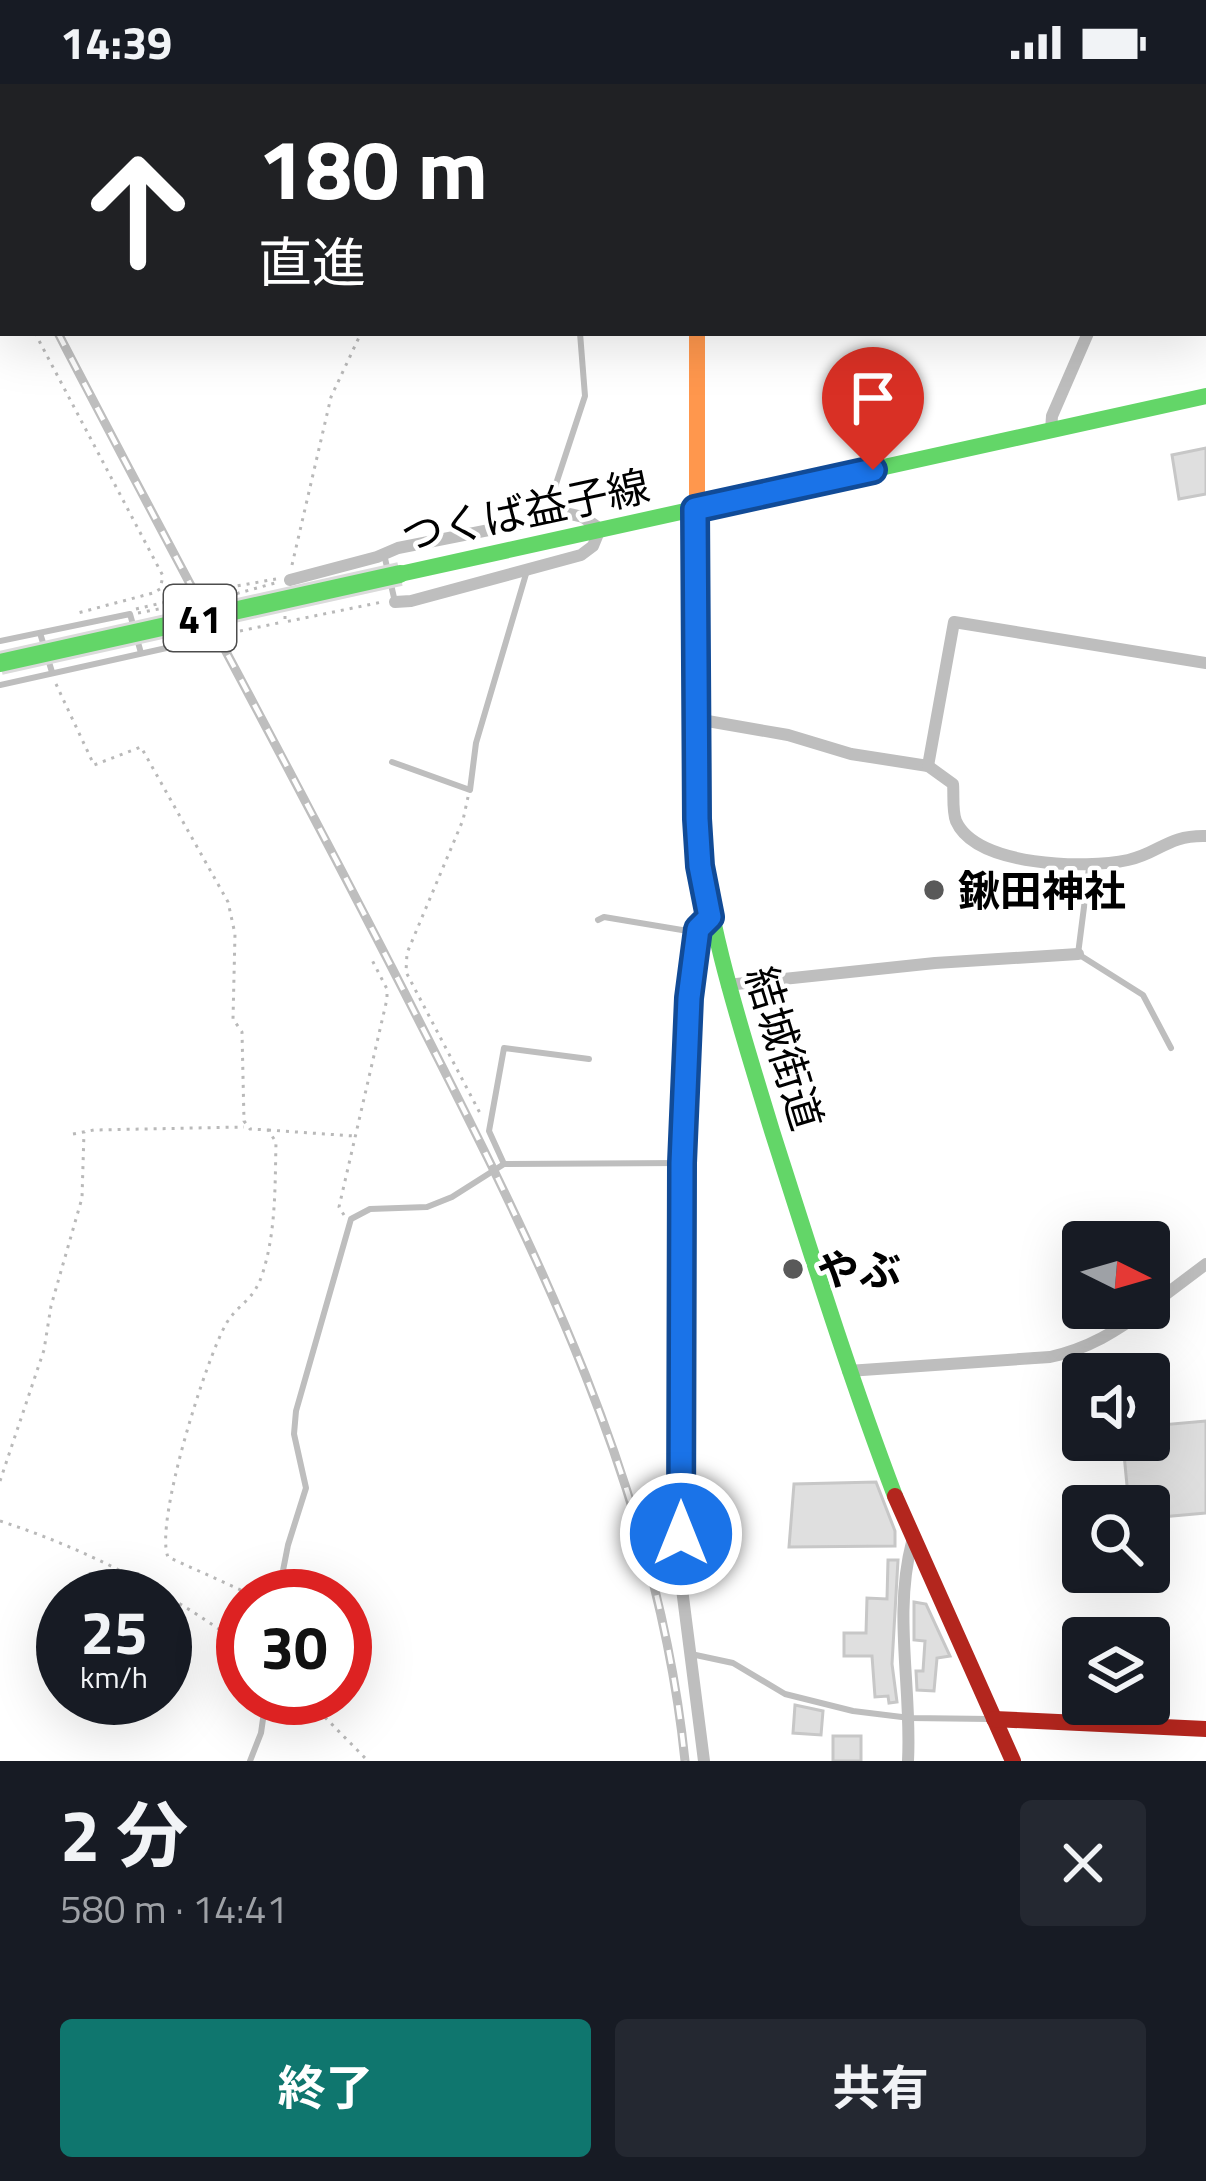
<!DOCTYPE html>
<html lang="ja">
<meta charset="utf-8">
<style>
body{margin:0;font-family:"Titillium Web","Noto Sans JP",sans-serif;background:#242831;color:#f1f3f6;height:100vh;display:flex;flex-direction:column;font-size:45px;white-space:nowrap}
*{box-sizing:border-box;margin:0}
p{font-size:39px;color:#9ea1a6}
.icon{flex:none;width:66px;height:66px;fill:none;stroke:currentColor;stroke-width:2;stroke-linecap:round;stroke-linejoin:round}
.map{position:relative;height:1677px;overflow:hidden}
.drawer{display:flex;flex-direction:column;background:#171b24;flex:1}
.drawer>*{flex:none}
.guide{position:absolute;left:0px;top:0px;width:1206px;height:252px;box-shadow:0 12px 48px #0002;background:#202124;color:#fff;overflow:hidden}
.needle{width:78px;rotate:95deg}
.buttons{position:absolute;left:1062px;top:1137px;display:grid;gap:24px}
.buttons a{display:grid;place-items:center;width:108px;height:108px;border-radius:12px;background:#171b24;box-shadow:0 12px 48px #0002;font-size:60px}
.speed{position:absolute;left:36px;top:1485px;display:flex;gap:24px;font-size:60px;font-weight:700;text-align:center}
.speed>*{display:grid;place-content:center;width:156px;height:156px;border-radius:50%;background:#171b24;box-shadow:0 12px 48px #0002;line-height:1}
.speed small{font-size:30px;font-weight:400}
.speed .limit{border:18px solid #d22;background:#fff;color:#111}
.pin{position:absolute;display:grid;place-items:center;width:102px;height:102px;color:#fff;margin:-123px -51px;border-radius:50% 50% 50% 0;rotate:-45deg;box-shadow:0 0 12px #0007}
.pin .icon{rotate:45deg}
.me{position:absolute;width:132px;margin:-66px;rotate:0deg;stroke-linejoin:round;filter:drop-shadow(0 0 9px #0008)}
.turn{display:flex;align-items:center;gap:42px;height:252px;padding:0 60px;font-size:54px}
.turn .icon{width:156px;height:156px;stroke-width:2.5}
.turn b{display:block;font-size:84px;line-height:102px}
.round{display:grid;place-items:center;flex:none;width:126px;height:126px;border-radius:12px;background:#242831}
.head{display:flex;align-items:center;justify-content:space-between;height:204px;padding:0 60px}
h1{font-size:72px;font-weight:700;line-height:90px}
.primary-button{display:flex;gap:24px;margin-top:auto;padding:24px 60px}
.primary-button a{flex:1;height:138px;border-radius:12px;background:#0f766e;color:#fff;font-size:48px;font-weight:700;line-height:138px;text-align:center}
.primary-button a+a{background:#242831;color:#f1f3f6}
.status{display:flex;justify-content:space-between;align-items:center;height:84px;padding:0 60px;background:#171b24;direction:ltr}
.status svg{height:33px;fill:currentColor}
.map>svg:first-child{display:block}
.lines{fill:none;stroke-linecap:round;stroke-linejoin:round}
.stream{stroke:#bfbfbf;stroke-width:4.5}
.building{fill:#dfdfdf;stroke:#c7c7c7;stroke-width:3}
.path{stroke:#b9b9b9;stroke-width:3;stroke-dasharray:3 6;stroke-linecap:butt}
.lane{stroke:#bebebe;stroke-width:6}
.street{stroke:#bebebe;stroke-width:12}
.fast{stroke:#63d668;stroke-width:16}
.slow{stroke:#ff974d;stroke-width:16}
.jam{stroke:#b3261e;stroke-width:16}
.rail-casing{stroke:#bebebe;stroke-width:9}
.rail{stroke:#fff;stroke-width:4.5;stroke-dasharray:14;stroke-linecap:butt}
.fast-bridge-casing{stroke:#dbdbdb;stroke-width:24;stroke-linecap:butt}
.fast-bridge{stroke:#63d668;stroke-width:18}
.route-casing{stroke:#114b97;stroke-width:30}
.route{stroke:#1a73e8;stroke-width:21}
.poi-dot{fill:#595959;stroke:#fff;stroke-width:4.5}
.labels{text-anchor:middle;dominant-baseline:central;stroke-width:9;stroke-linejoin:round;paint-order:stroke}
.shield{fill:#fff;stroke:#4c4c4c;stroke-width:3}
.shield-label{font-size:39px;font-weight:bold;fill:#000}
.street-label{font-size:42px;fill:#000;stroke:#fff}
.poi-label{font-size:42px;font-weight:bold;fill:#000;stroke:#fff;text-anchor:start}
</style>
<div class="status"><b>14:39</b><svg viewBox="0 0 49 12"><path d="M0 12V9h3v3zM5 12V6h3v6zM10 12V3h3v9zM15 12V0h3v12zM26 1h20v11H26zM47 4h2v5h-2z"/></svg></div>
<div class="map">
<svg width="1206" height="1677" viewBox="0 0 1206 1677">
<rect width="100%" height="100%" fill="#fff"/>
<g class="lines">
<g class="stream">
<path d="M 123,3 L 126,0"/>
<path d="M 0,93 L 3,92"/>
</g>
</g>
<g class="building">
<path d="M 1206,364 L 1206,410 L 1179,415 L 1172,371 Z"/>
<path d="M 1206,1337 L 1206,1429 L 1149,1434 L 1149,1422 L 1129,1422 L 1123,1360 L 1149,1356 L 1149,1342 Z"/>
<path d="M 876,1398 L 895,1447 L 895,1462 L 789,1463 L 794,1400 Z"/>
<path d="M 888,1476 L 898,1476 L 892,1580 L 897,1618 L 889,1619 L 888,1612 L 875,1613 L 872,1572 L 844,1572 L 844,1549 L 866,1549 L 867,1514 L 887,1515 Z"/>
<path d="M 914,1518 L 926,1520 L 950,1572 L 937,1574 L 934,1607 L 917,1606 L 916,1587 L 923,1587 L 925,1557 L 914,1556 Z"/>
<path d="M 795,1621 L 823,1627 L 821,1651 L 793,1649 Z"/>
<rect x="833" y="1652" width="28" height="25"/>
</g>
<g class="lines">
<g class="path">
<path d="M 0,186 L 3,191"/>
<path d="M 35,249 L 163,492 L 160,505 L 153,509 L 74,530"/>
<path d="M 292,481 L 331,313 L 361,249"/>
<path d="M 220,505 L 276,495"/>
<path d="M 228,512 L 275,499"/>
<path d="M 136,525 L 183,514"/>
<path d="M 138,529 L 180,521"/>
<path d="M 285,532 L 285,538 L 382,518"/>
<path d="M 240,547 L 283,538"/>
<path d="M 56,600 L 94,681 L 141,663 L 228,818 L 235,850 L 233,935 L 242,948 L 244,1037 L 250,1045 L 268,1046 L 276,1058 C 275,1101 276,1147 263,1188 C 254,1218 238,1219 226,1240 C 206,1275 154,1439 168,1473 L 254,1512"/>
<path d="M 468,713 L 463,736 L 407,869 L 406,888 L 482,1033"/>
<path d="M 268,1046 L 354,1052"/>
<path d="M 73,1050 L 94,1046 L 244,1043"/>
<path d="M 344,1131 L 339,1123 L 387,915 L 387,905 L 372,876"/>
<path d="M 0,1397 L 44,1266 L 51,1222 L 82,1114 L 84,1048"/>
<path d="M 0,1437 C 87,1465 169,1508 243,1562"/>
<path d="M 306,1614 L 368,1677"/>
</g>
<g class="lane">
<path d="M 287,3 L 288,0"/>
<path d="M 552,433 L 552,412 L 585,312 L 580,249"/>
<path d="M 384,470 L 395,518"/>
<path d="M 40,549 L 52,588"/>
<path d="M 0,557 L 130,530 L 141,569"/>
<path d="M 0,601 L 198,557"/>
<path d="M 392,678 L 470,706 L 476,659 L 526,490"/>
<path d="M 1089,784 L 1078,870 L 1143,911 L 1171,964"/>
<path d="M 598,836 L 604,833 L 694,848"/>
<path d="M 504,1080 L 489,1047 L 504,964 L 589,975"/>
<path d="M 278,1512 L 288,1461 L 306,1404 L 294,1350 L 296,1327 L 351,1135 L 370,1125 L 427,1123 L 452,1113 L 504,1080 L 683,1079"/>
<path d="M 691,1570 L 733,1579 L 785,1610 L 853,1627 L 910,1634 L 990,1635"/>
<path d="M 250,1677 L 261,1649 L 266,1614"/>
</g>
<g class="street">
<path d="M 200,3 L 201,0"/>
<path d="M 1051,347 L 1052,332 L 1088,249"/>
<path d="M 290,496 L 377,473 L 398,464 L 570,430 L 583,433 L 600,445 L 593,462 L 581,471 L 411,517 L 395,518"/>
<path d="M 696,635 L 788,651 L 851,670 L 928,682 L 953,700 C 954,710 952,727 956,737 C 976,783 1087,785 1128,776 C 1160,769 1167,751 1206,752"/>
<path d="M 928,682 L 954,538 L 1206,579"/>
<path d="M 727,901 L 935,879 L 1078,870"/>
<path d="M 1149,1223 L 1206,1180"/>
<path d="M 848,1287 L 1050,1273 C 1088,1265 1117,1247 1148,1224"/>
<path d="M 704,1677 L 681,1497 L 683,1079 L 689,914 L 698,845 L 710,833"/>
<path d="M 908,1677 C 912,1603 893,1531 912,1458"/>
</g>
<g class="fast">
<path d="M 571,0 L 576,3"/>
<path d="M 701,0 L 701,3"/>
<path d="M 1203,162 L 1206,166"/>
<path d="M 1203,203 L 1206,208"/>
<path d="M 400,490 L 1206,312"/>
<path d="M 697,735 C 707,843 741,944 772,1047 C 811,1169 849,1291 895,1412"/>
</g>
<path class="slow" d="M 697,249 L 697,735"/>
<g class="jam">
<path d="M 1057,0 L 1060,3"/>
<path d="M 1087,0 L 1089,3"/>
<path d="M 895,1412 L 1013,1677"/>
<path d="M 994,1635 L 1206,1645"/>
</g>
<g class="rail-casing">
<g id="rail">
<path d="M 0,138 L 3,143"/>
<path d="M 58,249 C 176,477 300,702 416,931 C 537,1169 658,1407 685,1677"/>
</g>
</g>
<use href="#rail" class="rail"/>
<g class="fast-bridge-casing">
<path id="fast-bridge" d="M 0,579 L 400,490"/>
</g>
<use href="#fast-bridge" class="fast-bridge"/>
</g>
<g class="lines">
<g class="route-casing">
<path id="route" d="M 681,1450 L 682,1079 L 689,914 L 698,845 L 710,833 L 700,782 L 697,735 L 695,425 L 873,386"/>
</g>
<use href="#route" class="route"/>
</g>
<g class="poi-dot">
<circle cx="934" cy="806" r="12"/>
<circle cx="793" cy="1185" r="12"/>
</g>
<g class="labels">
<rect class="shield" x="164" y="501" width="72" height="66" rx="9"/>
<g class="shield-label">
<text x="200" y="534">41</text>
</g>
<g class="street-label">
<text transform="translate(525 426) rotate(-12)">つくば益子線</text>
<text transform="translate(785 964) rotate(73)">結城街道</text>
</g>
<g class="poi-label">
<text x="958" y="806">鍬田神社</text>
<text x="817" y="1185">やぶ</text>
</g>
</g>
</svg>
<div class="buttons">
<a><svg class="needle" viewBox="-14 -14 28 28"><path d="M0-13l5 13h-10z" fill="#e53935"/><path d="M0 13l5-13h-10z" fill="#9ea1a6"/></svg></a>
<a><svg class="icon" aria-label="sound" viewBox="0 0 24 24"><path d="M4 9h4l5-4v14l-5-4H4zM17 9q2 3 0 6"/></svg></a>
<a><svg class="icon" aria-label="search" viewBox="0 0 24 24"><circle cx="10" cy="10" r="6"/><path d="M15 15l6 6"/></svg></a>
<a><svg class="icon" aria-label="layers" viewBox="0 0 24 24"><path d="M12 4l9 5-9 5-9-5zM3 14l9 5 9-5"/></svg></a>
</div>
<div class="speed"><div>25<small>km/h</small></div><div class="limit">30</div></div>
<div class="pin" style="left:873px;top:386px;background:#d93025"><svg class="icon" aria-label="arrive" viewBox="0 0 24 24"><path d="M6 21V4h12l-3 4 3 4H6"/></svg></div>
<svg class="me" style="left:681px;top:1450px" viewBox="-20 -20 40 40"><circle r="17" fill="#1a73e8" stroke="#fff" stroke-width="3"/><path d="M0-11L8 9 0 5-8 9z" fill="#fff"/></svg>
<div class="guide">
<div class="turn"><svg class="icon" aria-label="ahead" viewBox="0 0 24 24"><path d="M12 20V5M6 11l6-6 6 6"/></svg><div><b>180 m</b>直進</div></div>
</div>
</div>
<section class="drawer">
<div class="head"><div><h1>2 分</h1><p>580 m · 14:41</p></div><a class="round"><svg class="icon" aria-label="close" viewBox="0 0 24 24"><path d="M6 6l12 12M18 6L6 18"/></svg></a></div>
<div class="primary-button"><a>終了</a><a>共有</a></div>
</section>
